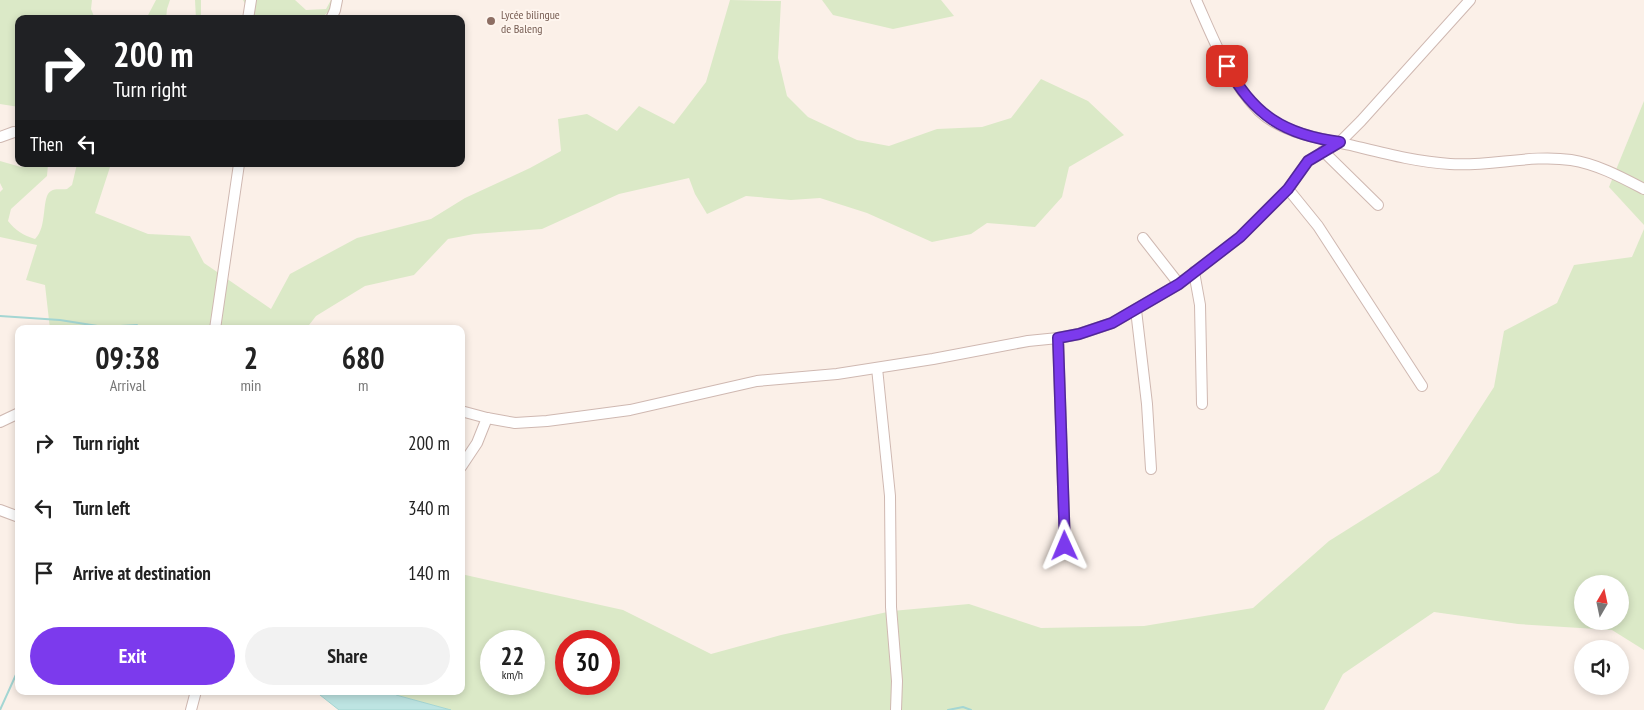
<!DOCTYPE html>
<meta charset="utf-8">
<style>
body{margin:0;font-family:"PT Sans Narrow",sans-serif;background:#f2f2f2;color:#222;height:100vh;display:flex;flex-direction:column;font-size:19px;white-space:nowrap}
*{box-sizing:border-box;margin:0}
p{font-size:16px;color:#767676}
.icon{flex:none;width:28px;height:28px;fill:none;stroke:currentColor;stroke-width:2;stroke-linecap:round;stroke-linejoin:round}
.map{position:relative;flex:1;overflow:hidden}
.side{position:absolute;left:15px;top:325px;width:450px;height:370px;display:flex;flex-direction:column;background:#fff;border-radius:10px;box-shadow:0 2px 8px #0003}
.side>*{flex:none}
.guide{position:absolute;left:15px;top:15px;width:450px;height:152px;border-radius:10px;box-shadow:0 2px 8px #0003;background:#202124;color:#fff;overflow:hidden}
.needle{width:32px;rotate:9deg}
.fabs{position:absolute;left:1574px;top:575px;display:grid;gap:10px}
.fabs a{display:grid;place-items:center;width:55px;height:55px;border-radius:50%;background:#fff;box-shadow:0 2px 8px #0003;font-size:25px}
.speed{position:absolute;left:480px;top:630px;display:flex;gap:10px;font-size:25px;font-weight:700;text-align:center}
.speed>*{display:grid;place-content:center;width:65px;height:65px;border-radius:50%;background:#fff;box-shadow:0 2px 8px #0003;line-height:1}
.speed small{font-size:12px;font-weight:400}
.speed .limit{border:8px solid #d22;background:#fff;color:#111}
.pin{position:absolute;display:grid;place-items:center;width:42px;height:42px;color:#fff;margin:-21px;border-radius:10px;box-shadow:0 2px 8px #0006}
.me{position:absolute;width:55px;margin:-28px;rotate:359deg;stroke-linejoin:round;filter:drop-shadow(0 0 4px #0008)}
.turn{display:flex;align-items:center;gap:18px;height:105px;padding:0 15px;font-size:22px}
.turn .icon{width:65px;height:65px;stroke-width:2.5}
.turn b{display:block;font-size:35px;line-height:42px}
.then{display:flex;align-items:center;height:48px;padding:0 15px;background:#0003;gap:10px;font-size:19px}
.eta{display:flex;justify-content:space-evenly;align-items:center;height:85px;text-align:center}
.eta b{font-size:30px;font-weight:800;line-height:35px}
.action{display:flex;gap:10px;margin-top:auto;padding:10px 15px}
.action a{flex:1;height:58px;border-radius:30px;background:#7c3aed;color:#fff;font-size:20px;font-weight:800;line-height:58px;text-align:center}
.action a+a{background:#f2f2f2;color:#222}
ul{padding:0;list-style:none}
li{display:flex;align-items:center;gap:15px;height:65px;padding:0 15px}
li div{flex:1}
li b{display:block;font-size:19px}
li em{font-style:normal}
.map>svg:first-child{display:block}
.green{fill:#dbe9c7;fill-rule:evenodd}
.water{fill:#bde4e2;stroke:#a4d6d3}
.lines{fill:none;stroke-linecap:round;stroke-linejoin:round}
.stream{stroke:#a4d6d3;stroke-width:2}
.minor-casing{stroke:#cfb8b1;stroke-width:12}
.minor{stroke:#fff;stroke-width:10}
.route-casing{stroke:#51269a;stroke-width:12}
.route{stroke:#7c3aed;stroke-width:9}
.education-dot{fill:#8d6e63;stroke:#fef5ee;stroke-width:2}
.labels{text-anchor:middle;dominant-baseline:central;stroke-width:4;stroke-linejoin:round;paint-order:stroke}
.education-label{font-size:12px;fill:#785e54;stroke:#fef5ee;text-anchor:start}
</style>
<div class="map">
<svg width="1644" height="710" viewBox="0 0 1644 710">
<rect width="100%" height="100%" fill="#fbf0e8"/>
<g class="green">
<path d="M 0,0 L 92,0 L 91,9 L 95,19 L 19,19 L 19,107 L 0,104 Z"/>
<path d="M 156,0 L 170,0 L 167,9 L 166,19 L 146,19 Z"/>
<path d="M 195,0 L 201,0 L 201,19 L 196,19 Z"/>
<path d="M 243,0 L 295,0 L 306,10 L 326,9 L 331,0 L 342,0 L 320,19 L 253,19 Z"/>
<path d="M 730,0 L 781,1 L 778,58 L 787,96 L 808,117 L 857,140 L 889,146 L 937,129 L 982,127 L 1011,118 L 1041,79 L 1088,101 L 1124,135 L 1069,167 L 1062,197 L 1035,227 L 987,223 L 971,234 L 932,242 L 867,213 L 820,198 L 791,200 L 746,196 L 707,214 L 695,194 L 689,178 L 619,194 L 542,229 L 474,234 L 448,239 L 414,275 L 365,286 L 316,316 L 306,329 L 50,329 L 45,285 L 26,280 L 37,245 L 0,237 L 0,192 L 3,189 L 0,183 L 0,161 L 21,167 L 31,164 L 48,164 L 47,176 L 11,209 L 8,221 C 16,231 23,235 35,239 C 48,227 41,196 51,191 C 56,188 62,190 67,189 L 72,185 L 77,164 L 111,164 L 95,213 L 148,234 L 190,236 L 204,263 L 271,309 L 290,274 L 357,238 L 431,219 L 465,198 L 530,168 L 561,151 L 558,119 L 587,114 L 617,131 L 639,106 L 674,124 L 706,82 Z"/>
<path d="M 822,0 L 941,0 L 954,16 L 893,29 L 833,15 Z"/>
<path d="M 1644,101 L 1644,225 L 1609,187 Z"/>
<path d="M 1644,229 L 1644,650 L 1612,630 L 1518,624 L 1434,612 L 1343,674 L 1324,710 L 451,710 L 396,695 L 393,691 L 461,691 L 461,574 L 623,610 L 711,654 L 781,635 L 892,611 L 969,604 L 1041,628 L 1144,626 L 1253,608 L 1329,541 L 1439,472 L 1494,387 L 1504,331 L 1557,303 L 1574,265 L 1632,257 ZM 1582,584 L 1620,584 L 1620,621 L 1582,621 ZM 491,641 L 534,641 L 534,684 L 491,684 ZM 566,641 L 609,641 L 609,684 L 566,684 Z"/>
</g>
<path class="water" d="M 315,691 L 393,691 L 396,695 L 451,710 L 339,710 Z"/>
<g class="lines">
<g class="stream">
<path d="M 0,316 L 60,320 L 104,327 L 137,325 L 138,329"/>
<path d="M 0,710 L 19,668"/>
<path d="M 948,710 L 963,707 L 971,710"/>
</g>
<g class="minor-casing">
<g id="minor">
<path d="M 1196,0 C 1213,38 1229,81 1259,111 C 1283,134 1320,138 1350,145 C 1383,153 1416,162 1450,164 C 1489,167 1531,154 1571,160 C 1597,164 1621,177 1644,189"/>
<path d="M 248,19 L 251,0"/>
<path d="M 331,19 L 335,10 L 337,0"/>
<path d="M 0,137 L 14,132"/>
<path d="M 1323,151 L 1378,205"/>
<path d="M 1288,189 L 1318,226 L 1422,386"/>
<path d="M 1143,238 L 1179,284"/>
<path d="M 1194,272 L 1200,305 L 1202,404"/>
<path d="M 1136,310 L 1147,404 L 1151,469"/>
<path d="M 215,329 L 239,164"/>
<path d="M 1058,338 L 1065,546"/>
<path d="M 877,368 L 890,496 L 891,607 L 897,681 L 896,710"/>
<path d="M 461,411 L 487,418 L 515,423 L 547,421 L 585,416 L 630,410 L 757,381 L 837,374 L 933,359 L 1028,341 L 1058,338 L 1079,334 L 1112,323 L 1179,284 L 1240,237 L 1288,189 L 1308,161 L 1340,142 L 1361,121 L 1470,0"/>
<path d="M 0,422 L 19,413"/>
<path d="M 461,467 L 477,443 L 487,418"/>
<path d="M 0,510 L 19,517"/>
<path d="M 191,710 L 196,691"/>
</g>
</g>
<use href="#minor" class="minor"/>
</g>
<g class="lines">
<g class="route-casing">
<path id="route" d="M 1065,546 L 1058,338 L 1079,334 L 1112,323 L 1179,284 L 1240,237 L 1288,189 L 1308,161 L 1340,142 C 1285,135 1253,115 1227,66"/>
</g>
<use href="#route" class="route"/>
</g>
<circle class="education-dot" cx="491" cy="21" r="5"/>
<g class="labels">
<g class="education-label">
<text x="501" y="14">Lycée bilingue<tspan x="501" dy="14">de Baleng</tspan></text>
</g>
</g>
</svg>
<div class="fabs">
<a><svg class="needle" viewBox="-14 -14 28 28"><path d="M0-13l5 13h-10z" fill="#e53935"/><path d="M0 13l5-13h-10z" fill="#767676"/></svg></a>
<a><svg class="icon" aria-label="sound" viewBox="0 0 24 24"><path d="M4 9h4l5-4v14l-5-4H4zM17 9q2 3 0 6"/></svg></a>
</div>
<div class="speed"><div>22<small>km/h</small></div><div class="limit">30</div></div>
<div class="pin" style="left:1227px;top:66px;background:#d93025"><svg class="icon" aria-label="arrive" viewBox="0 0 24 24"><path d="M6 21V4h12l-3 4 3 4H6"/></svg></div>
<svg class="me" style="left:1065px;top:546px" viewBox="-20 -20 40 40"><path d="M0-17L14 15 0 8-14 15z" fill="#7c3aed" stroke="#fff" stroke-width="4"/></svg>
<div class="guide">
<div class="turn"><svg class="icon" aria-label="right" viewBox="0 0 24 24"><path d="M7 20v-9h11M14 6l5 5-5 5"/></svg><div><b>200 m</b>Turn right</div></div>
<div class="then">Then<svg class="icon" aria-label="left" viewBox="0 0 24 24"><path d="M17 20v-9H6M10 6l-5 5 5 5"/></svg></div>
</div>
<section class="side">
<div class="eta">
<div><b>09:38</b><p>Arrival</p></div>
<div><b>2</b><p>min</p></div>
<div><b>680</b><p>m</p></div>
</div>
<ul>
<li><svg class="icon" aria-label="right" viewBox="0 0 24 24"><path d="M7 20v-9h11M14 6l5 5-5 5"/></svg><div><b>Turn right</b></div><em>200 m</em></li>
<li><svg class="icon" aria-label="left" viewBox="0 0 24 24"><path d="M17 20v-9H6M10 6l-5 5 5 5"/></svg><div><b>Turn left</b></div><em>340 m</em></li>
<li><svg class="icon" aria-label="arrive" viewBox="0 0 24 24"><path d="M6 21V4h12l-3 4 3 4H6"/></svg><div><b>Arrive at destination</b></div><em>140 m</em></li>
</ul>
<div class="action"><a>Exit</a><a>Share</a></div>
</section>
</div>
